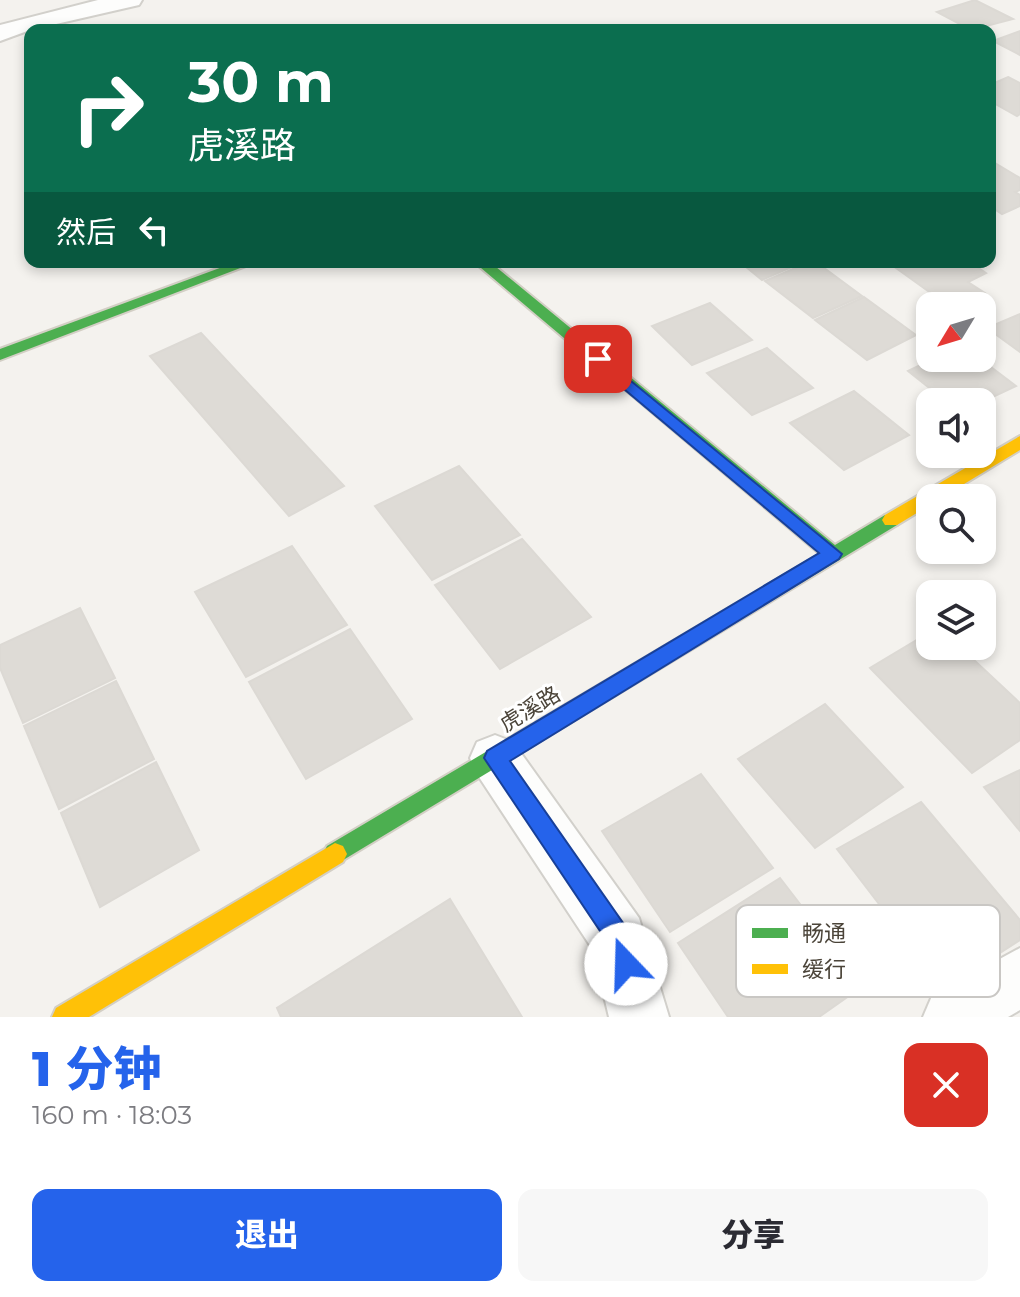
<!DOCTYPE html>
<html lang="zh">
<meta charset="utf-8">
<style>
body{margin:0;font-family:Montserrat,"Noto Sans SC",sans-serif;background:#f7f7f7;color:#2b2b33;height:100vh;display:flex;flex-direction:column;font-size:30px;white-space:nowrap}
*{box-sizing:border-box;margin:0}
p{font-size:26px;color:#7c7c81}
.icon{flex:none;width:44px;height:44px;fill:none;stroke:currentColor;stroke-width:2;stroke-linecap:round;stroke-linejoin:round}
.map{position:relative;height:1017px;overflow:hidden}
.panel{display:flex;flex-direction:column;background:#fff;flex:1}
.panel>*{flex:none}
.banner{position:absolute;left:24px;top:24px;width:972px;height:244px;border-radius:16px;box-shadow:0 4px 12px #0003;background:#0b6e4f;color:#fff;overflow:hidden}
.needle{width:52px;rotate:232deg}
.fabs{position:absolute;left:916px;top:292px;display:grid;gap:16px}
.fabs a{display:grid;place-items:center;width:80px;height:80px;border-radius:16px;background:#fff;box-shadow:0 4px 12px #0003;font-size:40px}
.pin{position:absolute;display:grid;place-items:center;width:68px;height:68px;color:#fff;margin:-34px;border-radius:16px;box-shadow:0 4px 12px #0006}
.me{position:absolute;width:88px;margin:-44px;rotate:339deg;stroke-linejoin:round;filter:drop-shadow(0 0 6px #0008)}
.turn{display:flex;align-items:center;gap:28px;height:168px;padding:0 32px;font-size:36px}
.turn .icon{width:104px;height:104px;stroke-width:2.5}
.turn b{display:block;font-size:56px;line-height:68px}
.then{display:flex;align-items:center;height:76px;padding:0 32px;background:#0003;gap:16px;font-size:30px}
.round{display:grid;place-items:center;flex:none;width:84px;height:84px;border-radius:16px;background:#f7f7f7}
.head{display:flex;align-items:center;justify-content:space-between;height:136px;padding:0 32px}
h1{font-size:48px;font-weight:800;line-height:60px;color:#2563eb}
.primary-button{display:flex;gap:16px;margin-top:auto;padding:16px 32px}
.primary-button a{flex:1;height:92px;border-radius:16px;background:#2563eb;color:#fff;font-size:32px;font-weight:800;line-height:92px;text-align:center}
.primary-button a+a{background:#f7f7f7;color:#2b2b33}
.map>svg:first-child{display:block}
.building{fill:#dedbd6;stroke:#dcd9d4;stroke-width:2}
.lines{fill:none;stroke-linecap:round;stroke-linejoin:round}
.street-casing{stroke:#d2d0cb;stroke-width:4}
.fast-casing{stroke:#d3cfc5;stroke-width:4}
.slow-casing{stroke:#d3cfc5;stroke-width:4}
.street{fill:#fdfdfc;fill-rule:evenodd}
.fast{fill:#4caf50;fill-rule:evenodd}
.slow{fill:#ffc107;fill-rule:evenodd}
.route{fill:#2563eb;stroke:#184099;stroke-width:2}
.labels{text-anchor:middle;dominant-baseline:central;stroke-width:6;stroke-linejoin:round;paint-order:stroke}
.street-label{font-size:22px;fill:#4b4439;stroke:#fff}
.key{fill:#fff;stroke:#c9c7c4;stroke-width:2}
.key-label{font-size:22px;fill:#4b4439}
</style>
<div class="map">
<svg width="1020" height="1017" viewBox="0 0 1020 1017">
<rect width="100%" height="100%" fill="#f4f2ee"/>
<g class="building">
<path d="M 975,0 L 1013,19 L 971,30 L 937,12 Z"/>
<path d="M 1020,31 L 1020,55 L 993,41 Z"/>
<path d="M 1008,77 L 1020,83 L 1020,114 L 1017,116 L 990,101 L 990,85 Z"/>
<path d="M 990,160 L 1020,178 L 1020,190 L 1015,192 L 1020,195 L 1020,206 L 1002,214 L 990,206 Z"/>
<path d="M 740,262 L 803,262 L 762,280 Z"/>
<path d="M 809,262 L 816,262 L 862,296 L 813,318 L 765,281 Z"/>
<path d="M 970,262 L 986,273 L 968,282 L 985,293 L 956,306 L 949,306 L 889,263 Z"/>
<path d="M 864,297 L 916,335 L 867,360 L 815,320 Z"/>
<path d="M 710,303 L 752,340 L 692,365 L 652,326 Z"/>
<path d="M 1020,314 L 1020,352 L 987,328 Z"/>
<path d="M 201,333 L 344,486 L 289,516 L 150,356 Z"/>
<path d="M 767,348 L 813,388 L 752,415 L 707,373 Z"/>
<path d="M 935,358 L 979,358 L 1016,386 L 982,402 L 947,402 L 908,371 Z"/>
<path d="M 854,391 L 909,435 L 844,470 L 790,423 Z"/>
<path d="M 459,466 L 520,535 L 432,580 L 375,506 Z"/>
<path d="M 522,539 L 591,617 L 500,669 L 435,585 Z"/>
<path d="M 292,546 L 347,625 L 246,677 L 195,592 Z"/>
<path d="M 80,608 L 115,678 L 23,723 L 0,668 L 0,645 Z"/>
<path d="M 350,629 L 412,719 L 306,779 L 249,682 Z"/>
<path d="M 930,632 L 930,646 L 959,646 L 1020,703 L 1020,740 L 972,773 L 870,668 Z"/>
<path d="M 116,681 L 154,759 L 59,809 L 24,726 Z"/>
<path d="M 825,704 L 903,787 L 815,848 L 738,759 Z"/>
<path d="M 156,762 L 199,850 L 100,907 L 61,813 Z"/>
<path d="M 1020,770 L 1020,831 L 984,787 Z"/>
<path d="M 701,774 L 773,868 L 670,932 L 602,831 Z"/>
<path d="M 921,802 L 1020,920 L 1020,940 L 944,989 L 837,849 Z"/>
<path d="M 780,878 L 863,986 L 819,1017 L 728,1017 L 678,943 Z"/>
<path d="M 450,899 L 522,1017 L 281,1017 L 277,1008 Z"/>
</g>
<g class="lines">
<g class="street-casing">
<g id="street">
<path d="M 98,0 L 142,0 L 139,5 L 30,30 L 0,41 L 0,25 Z"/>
<path d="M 495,735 L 513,742 L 639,918 L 669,1017 L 609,1017 L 593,950 L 477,774 L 470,758 L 477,742 Z"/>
<path d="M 1020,948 L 1020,1010 L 1008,1017 L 923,1017 L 932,996 Z"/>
</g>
</g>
<g class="fast-casing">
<g id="fast">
<path d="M 236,262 L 256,262 L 0,360 L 0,349 Z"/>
<path d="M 474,262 L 490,262 L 835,545 L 885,515 L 897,515 L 900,520 L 897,525 L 335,865 L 327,862 L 323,854 L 327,846 L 820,554 Z"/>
</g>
</g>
<g class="slow-casing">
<g id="slow">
<path d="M 1020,436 L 1020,450 L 941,498 L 930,498 L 930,505 L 897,525 L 885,525 L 882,520 L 885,515 Z"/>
<path d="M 335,843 L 343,846 L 347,854 L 343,862 L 89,1017 L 52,1017 L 56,1008 Z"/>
</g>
</g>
<use href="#street" class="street"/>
<use href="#fast" class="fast"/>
<use href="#slow" class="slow"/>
</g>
<path class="route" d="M 598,354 L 842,554 L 839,559 L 510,761 L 628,930 L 638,964 L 635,973 L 626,977 L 617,973 L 608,943 L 484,758 L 487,751 L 819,553 L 593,363 L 593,356 Z"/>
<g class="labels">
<g class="street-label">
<text transform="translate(530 709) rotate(-31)">虎溪路</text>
</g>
</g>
<rect x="736" y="905" width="264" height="92" rx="12" class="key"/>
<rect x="752" y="928" width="36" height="10" fill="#4caf50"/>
<rect x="752" y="964" width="36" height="10" fill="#ffc107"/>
<g class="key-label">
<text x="802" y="941">畅通</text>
<text x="802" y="977">缓行</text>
</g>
</svg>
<div class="fabs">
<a><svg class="needle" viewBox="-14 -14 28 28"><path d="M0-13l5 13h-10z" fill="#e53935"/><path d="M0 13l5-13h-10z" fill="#7c7c81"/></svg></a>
<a><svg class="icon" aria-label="sound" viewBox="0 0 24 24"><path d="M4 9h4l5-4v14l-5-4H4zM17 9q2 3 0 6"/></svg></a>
<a><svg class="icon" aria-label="search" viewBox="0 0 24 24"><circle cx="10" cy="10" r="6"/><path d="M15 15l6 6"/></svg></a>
<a><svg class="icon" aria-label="layers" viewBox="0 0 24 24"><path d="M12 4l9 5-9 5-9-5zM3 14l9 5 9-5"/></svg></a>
</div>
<div class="pin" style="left:598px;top:359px;background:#d93025"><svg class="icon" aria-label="arrive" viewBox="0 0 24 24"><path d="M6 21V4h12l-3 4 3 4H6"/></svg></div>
<svg class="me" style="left:626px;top:964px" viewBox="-20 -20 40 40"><circle r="19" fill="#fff"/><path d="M0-13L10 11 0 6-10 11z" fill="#2563eb"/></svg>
<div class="banner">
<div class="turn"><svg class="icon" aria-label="right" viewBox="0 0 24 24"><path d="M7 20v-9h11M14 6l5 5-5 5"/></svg><div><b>30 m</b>虎溪路</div></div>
<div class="then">然后<svg class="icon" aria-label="left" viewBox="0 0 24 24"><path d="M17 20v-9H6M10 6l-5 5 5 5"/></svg></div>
</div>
</div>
<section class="panel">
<div class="head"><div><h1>1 分钟</h1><p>160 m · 18:03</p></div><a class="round" style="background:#d93025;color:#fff"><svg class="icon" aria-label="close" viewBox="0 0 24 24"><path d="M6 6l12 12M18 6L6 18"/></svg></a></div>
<div class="primary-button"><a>退出</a><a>分享</a></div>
</section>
